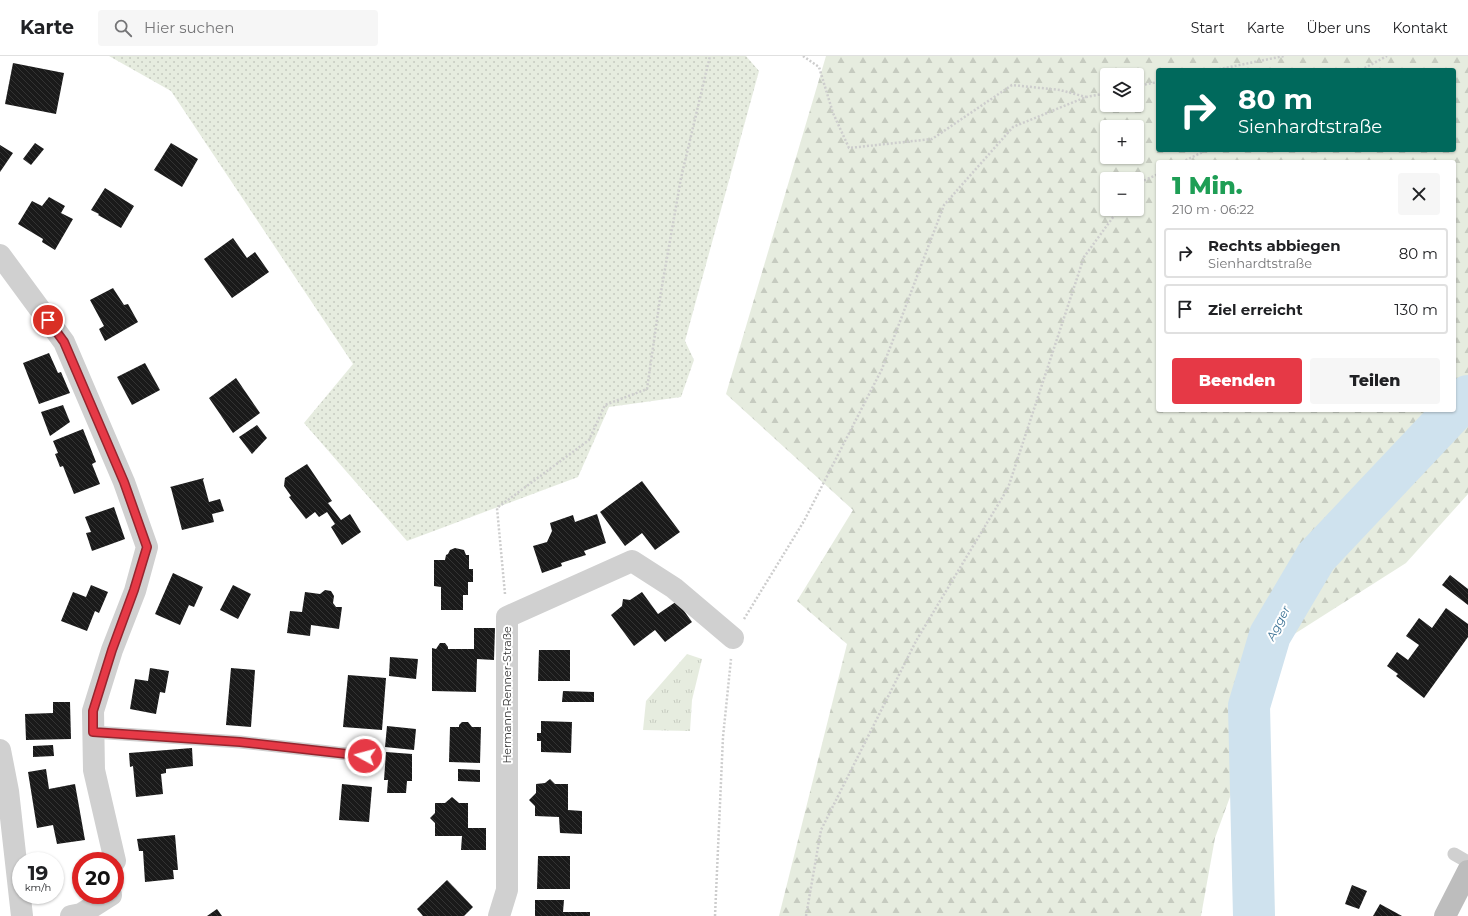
<!DOCTYPE html>
<html lang="de">
<meta charset="utf-8">
<style>
body{margin:0;font-family:Montserrat,sans-serif;background:#f6f6f6;color:#202124;height:100vh;display:flex;flex-direction:column;font-size:15px;white-space:nowrap}
*{box-sizing:border-box;margin:0}
p{font-size:13px;color:#757577}
.icon{flex:none;width:22px;height:22px;fill:none;stroke:currentColor;stroke-width:2;stroke-linecap:round;stroke-linejoin:round}
.map{position:relative;flex:1;overflow:hidden}
.details{position:absolute;left:1156px;top:104px;width:300px;height:252px;display:flex;flex-direction:column;background:#fff;border-radius:4px;box-shadow:0 1px 3px #0004}
.details>*{flex:none}
.top-card{position:absolute;left:1156px;top:12px;width:300px;height:84px;border-radius:4px;box-shadow:0 1px 3px #0004;background:#00695c;color:#fff;overflow:hidden}
.buttons{position:absolute;left:1100px;top:12px;display:grid;gap:8px}
.buttons a{display:grid;place-items:center;width:44px;height:44px;border-radius:4px;background:#fff;box-shadow:0 1px 3px #0004;font-size:20px}
.speed{position:absolute;left:12px;top:796px;display:flex;gap:8px;font-size:20px;font-weight:700;text-align:center}
.speed>*{display:grid;place-content:center;width:52px;height:52px;border-radius:50%;background:#fff;box-shadow:0 1px 3px #0004;line-height:1}
.speed small{font-size:10px;font-weight:400}
.speed .limit{border:6px solid #d22;background:#fff;color:#111}
.pin{position:absolute;display:grid;place-items:center;width:34px;height:34px;color:#fff;margin:-17px;border:2px solid #fff;border-radius:50%;box-shadow:0 1px 4px #0007}
.me{position:absolute;width:44px;margin:-22px;rotate:277deg;stroke-linejoin:round;filter:drop-shadow(0 0 3px #0008)}
.turn{display:flex;align-items:center;gap:14px;height:84px;padding:0 16px;font-size:18px}
.turn .icon{width:52px;height:52px;stroke-width:2.5}
.turn b{display:block;font-size:28px;line-height:34px}
.round{display:grid;place-items:center;flex:none;width:42px;height:42px;border-radius:4px;background:#f6f6f6}
.headline{display:flex;align-items:center;justify-content:space-between;height:68px;padding:0 16px}
h1{font-size:24px;font-weight:800;line-height:30px;color:#1e9e55}
.action{display:flex;gap:8px;margin-top:auto;padding:8px 16px}
.action a{flex:1;height:46px;border-radius:4px;background:#e63946;color:#fff;font-size:16px;font-weight:800;line-height:46px;text-align:center}
.action a+a{background:#f6f6f6;color:#202124}
ul{padding:0;list-style:none}
li{display:flex;align-items:center;gap:12px;height:50px;margin:0 8px 6px;padding:0 8px;border:2px solid #e0e0e0;border-radius:4px}
li div{flex:1}
li b{display:block;font-size:15px}
li em{font-style:normal}
header{display:flex;align-items:center;gap:24px;box-sizing:border-box;height:56px;padding:0 20px;background:#fff;border-bottom:1px solid #e0e0e0}
header strong{font-size:19px}
nav{display:flex;gap:22px;margin-inline-start:auto;font-size:14px}
.search{width:280px;height:36px;background:#f6f6f6;display:flex;align-items:center;gap:10px;box-sizing:border-box;padding:0 14px;border-radius:4px;color:#757577;font-size:15px}
.map>svg:first-child{display:block}
.grass{fill:url(#grass-dots)}
.forest{fill:url(#forest-firs);fill-rule:evenodd}
.park{fill:url(#park-tufts)}
.lines{fill:none;stroke-linecap:round;stroke-linejoin:round}
.river{stroke:#cfe2ee;stroke-width:42}
.building{fill:url(#building-back-hatch)}
.path{stroke:#cdcdcd;stroke-width:2.5;stroke-dasharray:2 2;stroke-linecap:butt}
.lane{stroke:#d0d0d0;stroke-width:13}
.street{stroke:#d0d0d0;stroke-width:22}
.secondary{stroke:#bdbdbd;stroke-width:22}
.route-casing{stroke:#96252e;stroke-width:10}
.route{stroke:#e63946;stroke-width:7}
.labels{text-anchor:middle;dominant-baseline:central;stroke-width:4;stroke-linejoin:round;paint-order:stroke}
.street-label{font-size:11px;fill:#333;stroke:#fff}
.water-label{font-size:12px;font-style:italic;fill:#3f7597;stroke:#fff}
</style>
<header>
<strong>Karte</strong>
<div class="search"><svg class="icon" aria-label="search" viewBox="0 0 24 24"><circle cx="10" cy="10" r="6"/><path d="M15 15l6 6"/></svg>Hier suchen</div>
<nav><a>Start</a><a>Karte</a><a>Über uns</a><a>Kontakt</a></nav>
</header>
<div class="map">
<svg width="1468" height="860" viewBox="0 0 1468 860">
<defs>
<pattern id="grass-dots" width="8" height="8" patternUnits="userSpaceOnUse"><rect width="8" height="8" fill="#e6ecdf"/><path d="M2 2h.1M6 6h.1" fill="none" stroke="#c6cbc0" stroke-width="1.8" stroke-linecap="round"/></pattern>
<pattern id="forest-firs" width="22" height="20" patternUnits="userSpaceOnUse"><rect width="22" height="20" fill="#e6ecdf"/><path d="M5 1l3.5 6h-7zM16 11l3.5 6h-7z" fill="#c6cbc0"/></pattern>
<pattern id="park-tufts" width="24" height="20" patternUnits="userSpaceOnUse"><rect width="24" height="20" fill="#e6ecdf"/><path d="M3 7l-1-3M5 7V3M7 7l1-3M15 17l-1-3M17 17v-4M19 17l1-3" fill="none" stroke="#c6cbc0"/></pattern>
<pattern id="building-back-hatch" width="6" height="6" patternUnits="userSpaceOnUse"><rect width="6" height="6" fill="#1a1a1a"/><path d="M-1 5l2 2M0 0l6 6M5-1l2 2" fill="none" stroke="#333"/></pattern>
</defs>
<rect width="100%" height="100%" fill="#fff"/>
<path class="grass" d="M 109,0 L 746,0 L 759,15 L 685,285 L 694,304 L 681,341 L 609,351 L 578,421 L 407,485 L 304,367 L 353,308 L 171,35 Z"/>
<path class="forest" d="M 826,0 L 1468,0 L 1468,438 L 1406,507 L 1288,582 L 1215,782 L 1201,860 L 779,860 L 847,588 L 797,545 L 853,454 L 726,338 ZM 1158,14 L 1454,14 L 1454,94 L 1158,94 ZM 1107,19 L 1137,19 L 1137,49 L 1107,49 ZM 1107,71 L 1137,71 L 1137,101 L 1107,101 ZM 1158,106 L 1454,106 L 1454,354 L 1158,354 ZM 1107,123 L 1137,123 L 1137,153 L 1107,153 Z"/>
<path class="park" d="M 687,598 L 702,603 L 692,644 L 690,675 L 643,674 L 646,645 Z"/>
<g class="lines">
<path class="river" d="M 1254,860 L 1249,650 L 1270,579 L 1316,501 L 1468,340"/>
</g>
<g class="building">
<path d="M 13,7 L 64,17 L 56,58 L 5,48 Z"/>
<path d="M 35,87 L 44,93 L 31,109 L 23,103 Z"/>
<path d="M 171,87 L 198,103 L 182,131 L 154,114 Z"/>
<path d="M 0,89 L 13,97 L 0,116 Z"/>
<path d="M 105,132 L 134,150 L 121,172 L 98,159 L 99,158 L 91,154 Z"/>
<path d="M 49,141 L 65,150 L 61,157 L 73,163 L 55,194 L 42,186 L 43,183 L 18,168 L 32,145 L 42,150 Z"/>
<path d="M 233,182 L 247,202 L 255,196 L 269,216 L 232,242 L 204,203 Z"/>
<path d="M 113,232 L 124,249 L 128,248 L 138,266 L 105,285 L 99,273 L 104,270 L 90,244 Z"/>
<path d="M 49,297 L 58,317 L 61,316 L 70,337 L 39,348 L 23,307 Z"/>
<path d="M 145,307 L 160,334 L 132,349 L 117,321 Z"/>
<path d="M 236,322 L 260,357 L 233,377 L 209,342 Z"/>
<path d="M 63,349 L 70,366 L 50,380 L 41,356 Z"/>
<path d="M 257,369 L 267,382 L 252,398 L 239,381 Z"/>
<path d="M 83,373 L 96,406 L 92,408 L 100,428 L 74,438 L 63,410 L 60,411 L 55,398 L 58,397 L 53,385 Z"/>
<path d="M 307,408 L 332,445 L 328,447 L 341,464 L 350,458 L 361,476 L 342,489 L 331,471 L 335,468 L 327,456 L 319,461 L 315,456 L 306,463 L 289,441 L 291,440 L 284,430 L 285,422 Z"/>
<path d="M 204,422 L 203,424 L 209,446 L 220,443 L 224,455 L 212,458 L 214,466 L 182,474 L 171,432 L 170,431 Z"/>
<path d="M 642,425 L 680,476 L 655,494 L 642,477 L 625,490 L 600,456 Z"/>
<path d="M 114,451 L 125,483 L 92,495 L 86,477 L 91,476 L 85,461 Z"/>
<path d="M 597,458 L 606,487 L 584,495 L 586,499 L 561,507 L 562,510 L 542,517 L 533,490 L 547,486 L 552,475 L 550,467 L 573,459 L 575,466 Z"/>
<path d="M 455,492 L 464,494 L 466,499 L 469,499 L 469,513 L 473,513 L 473,526 L 468,526 L 468,539 L 463,539 L 463,554 L 441,554 L 441,531 L 434,530 L 434,504 L 445,504 L 446,499 L 448,498 L 450,494 Z"/>
<path d="M 173,517 L 203,531 L 194,551 L 189,549 L 180,569 L 155,558 Z"/>
<path d="M 1450,519 L 1468,533 L 1468,549 L 1442,529 Z"/>
<path d="M 91,529 L 108,536 L 99,557 L 95,555 L 87,575 L 61,565 L 73,536 L 86,541 Z"/>
<path d="M 233,529 L 251,538 L 238,563 L 220,554 Z"/>
<path d="M 325,534 L 331,535 L 334,540 L 333,547 L 336,551 L 342,551 L 339,573 L 311,569 L 310,580 L 287,577 L 290,555 L 302,556 L 305,536 L 320,538 Z"/>
<path d="M 642,536 L 658,558 L 677,545 L 692,566 L 665,586 L 655,574 L 634,590 L 611,559 L 622,550 L 623,543 L 630,544 Z"/>
<path d="M 1446,552 L 1468,568 L 1468,581 L 1424,642 L 1396,620 L 1398,618 L 1387,610 L 1397,596 L 1408,604 L 1419,589 L 1406,580 L 1419,562 L 1432,572 Z"/>
<path d="M 474,572 L 495,572 L 494,604 L 477,603 L 476,636 L 432,635 L 432,592 L 436,593 L 440,587 L 445,587 L 448,591 L 448,593 L 474,593 Z"/>
<path d="M 539,594 L 570,594 L 570,625 L 538,625 Z"/>
<path d="M 390,601 L 418,603 L 416,623 L 389,620 Z"/>
<path d="M 150,612 L 169,615 L 165,637 L 160,636 L 156,658 L 130,653 L 135,623 L 148,625 Z"/>
<path d="M 231,612 L 255,614 L 251,671 L 226,669 Z"/>
<path d="M 348,619 L 386,622 L 382,674 L 343,671 Z"/>
<path d="M 563,635 L 594,636 L 594,646 L 562,646 Z"/>
<path d="M 53,646 L 70,646 L 71,683 L 26,684 L 25,658 L 53,657 Z"/>
<path d="M 541,665 L 572,666 L 571,697 L 541,696 L 541,685 L 537,685 L 537,677 L 541,677 Z"/>
<path d="M 462,666 L 468,666 L 472,671 L 481,671 L 480,707 L 449,706 L 450,671 L 459,671 L 459,669 Z"/>
<path d="M 387,670 L 416,673 L 414,694 L 385,691 Z"/>
<path d="M 53,689 L 54,700 L 33,701 L 33,690 Z"/>
<path d="M 192,692 L 193,710 L 166,713 L 166,717 L 161,718 L 163,738 L 136,741 L 133,710 L 130,711 L 129,697 Z"/>
<path d="M 386,696 L 412,698 L 412,725 L 407,725 L 406,737 L 387,737 L 388,724 L 384,724 Z"/>
<path d="M 46,713 L 49,733 L 75,728 L 85,784 L 57,788 L 53,769 L 37,772 L 28,716 Z"/>
<path d="M 458,713 L 480,714 L 480,726 L 458,725 Z"/>
<path d="M 550,723 L 555,728 L 568,728 L 568,754 L 582,755 L 582,778 L 560,777 L 559,761 L 535,760 L 535,750 L 529,744 L 536,737 L 536,728 L 545,727 Z"/>
<path d="M 342,728 L 372,731 L 369,766 L 339,764 Z"/>
<path d="M 452,741 L 459,747 L 468,747 L 468,772 L 486,772 L 486,794 L 461,794 L 462,780 L 435,780 L 435,767 L 430,762 L 435,757 L 435,747 L 445,747 Z"/>
<path d="M 175,779 L 178,814 L 173,814 L 174,823 L 145,826 L 143,795 L 139,795 L 137,783 Z"/>
<path d="M 538,800 L 570,800 L 570,833 L 537,833 Z"/>
<path d="M 447,824 L 473,851 L 464,860 L 423,860 L 417,853 Z"/>
<path d="M 1352,829 L 1367,835 L 1359,853 L 1345,848 Z"/>
<path d="M 535,844 L 564,844 L 563,856 L 590,856 L 590,860 L 535,860 Z"/>
<path d="M 1380,848 L 1402,860 L 1373,860 Z"/>
<path d="M 217,853 L 222,860 L 207,860 Z"/>
</g>
<g class="lines">
<g class="path">
<path d="M 803,0 L 819,11 L 833,57 L 849,92 L 932,83 L 1012,29 L 1060,34 L 1086,41"/>
<path d="M 1215,14 L 1284,0"/>
<path d="M 1361,14 L 1387,0"/>
<path d="M 1137,30 L 1158,26"/>
<path d="M 1182,106 L 1207,94"/>
<path d="M 1137,128 L 1158,118"/>
<path d="M 505,538 L 497,452 L 589,384 L 605,349 L 647,333 L 661,236 L 681,122 L 710,0"/>
<path d="M 744,563 L 804,465 L 882,313 L 944,149 L 1013,71 L 1086,41 L 1107,37"/>
<path d="M 715,860 L 723,681 L 731,603"/>
<path d="M 806,860 L 821,774 L 916,585 L 1008,432 L 1084,201 L 1119,153"/>
</g>
<g class="lane">
<path d="M 93,676 L 240,686 L 365,700"/>
<path d="M 1454,798 L 1468,806"/>
</g>
<g class="street">
<path d="M 0,199 L 64,286 L 124,426 L 147,491 L 135,535 L 112,594 L 93,655 L 94,714 L 115,805"/>
<path d="M 0,694 L 8,735 L 22,860"/>
<path d="M 71,860 L 81,858 L 111,839"/>
<path d="M 499,860 L 507,834 L 507,561 L 632,505 L 674,532 L 733,582"/>
</g>
<path class="secondary" d="M 1445,860 L 1468,815"/>
</g>
<g class="lines">
<g class="route-casing">
<path id="route" d="M 48,264 L 64,286 L 124,426 L 147,491 L 134,534 L 112,594 L 93,655 L 93,676 L 240,686 L 365,700"/>
</g>
<use href="#route" class="route"/>
</g>
<g class="labels">
<g class="street-label">
<text transform="translate(507 639) rotate(-90)">Hermann-Renner-Straße</text>
</g>
<g class="water-label">
<text transform="translate(1278 567) rotate(-63)">Agger</text>
</g>
</g>
</svg>
<div class="buttons">
<a><svg class="icon" aria-label="layers" viewBox="0 0 24 24"><path d="M12 4l9 5-9 5-9-5zM3 14l9 5 9-5"/></svg></a>
<a>+</a>
<a>−</a>
</div>
<div class="speed"><div>19<small>km/h</small></div><div class="limit">20</div></div>
<div class="pin" style="left:48px;top:264px;background:#d93025"><svg class="icon" aria-label="arrive" viewBox="0 0 24 24"><path d="M6 21V4h12l-3 4 3 4H6"/></svg></div>
<svg class="me" style="left:365px;top:700px" viewBox="-20 -20 40 40"><circle r="17" fill="#e63946" stroke="#fff" stroke-width="3"/><path d="M0-11L8 9 0 5-8 9z" fill="#fff"/></svg>
<div class="top-card">
<div class="turn"><svg class="icon" aria-label="right" viewBox="0 0 24 24"><path d="M7 20v-9h11M14 6l5 5-5 5"/></svg><div><b>80 m</b>Sienhardtstraße</div></div>
</div>
<section class="details">
<div class="headline"><div><h1>1 Min.</h1><p>210 m · 06:22</p></div><a class="round"><svg class="icon" aria-label="close" viewBox="0 0 24 24"><path d="M6 6l12 12M18 6L6 18"/></svg></a></div>
<ul>
<li><svg class="icon" aria-label="right" viewBox="0 0 24 24"><path d="M7 20v-9h11M14 6l5 5-5 5"/></svg><div><b>Rechts abbiegen</b><p>Sienhardtstraße</p></div><em>80 m</em></li>
<li><svg class="icon" aria-label="arrive" viewBox="0 0 24 24"><path d="M6 21V4h12l-3 4 3 4H6"/></svg><div><b>Ziel erreicht</b></div><em>130 m</em></li>
</ul>
<div class="action"><a>Beenden</a><a>Teilen</a></div>
</section>
</div>
